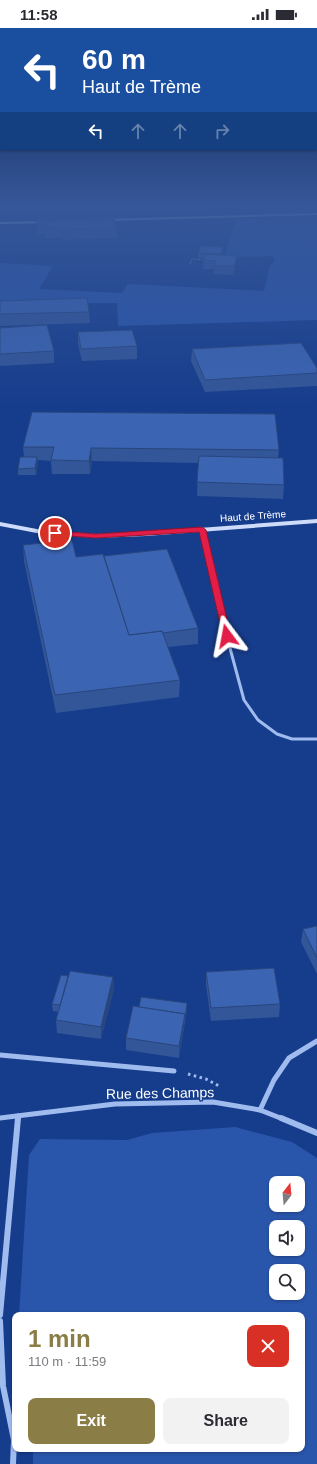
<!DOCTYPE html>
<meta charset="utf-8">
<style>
body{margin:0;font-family:Helvetica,sans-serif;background:#f2f2f3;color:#2b2b33;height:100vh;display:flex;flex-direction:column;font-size:15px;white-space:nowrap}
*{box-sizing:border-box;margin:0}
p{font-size:13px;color:#7c7c81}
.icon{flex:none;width:22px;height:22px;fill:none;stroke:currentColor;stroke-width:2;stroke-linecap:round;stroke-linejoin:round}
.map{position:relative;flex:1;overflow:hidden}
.drawer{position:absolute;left:12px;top:1284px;width:293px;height:140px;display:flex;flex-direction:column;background:#fff;border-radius:8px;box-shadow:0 1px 3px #0004}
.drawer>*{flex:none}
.banner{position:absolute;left:0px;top:0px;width:317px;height:122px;box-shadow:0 1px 3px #0004;background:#1a4fa0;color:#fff;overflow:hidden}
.needle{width:26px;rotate:16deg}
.tools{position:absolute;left:269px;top:1148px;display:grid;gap:8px}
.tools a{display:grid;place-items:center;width:36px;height:36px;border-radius:8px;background:#fff;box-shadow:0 1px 3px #0004;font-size:20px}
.pin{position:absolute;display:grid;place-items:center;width:34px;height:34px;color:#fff;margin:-17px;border:2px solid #fff;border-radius:50%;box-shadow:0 1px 4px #0007}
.me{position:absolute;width:44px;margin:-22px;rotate:347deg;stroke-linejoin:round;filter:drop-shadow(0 0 3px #0008)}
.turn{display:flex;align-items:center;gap:14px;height:84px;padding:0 16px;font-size:18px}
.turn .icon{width:52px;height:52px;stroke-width:2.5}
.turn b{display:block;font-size:28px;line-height:34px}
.lanes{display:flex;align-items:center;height:38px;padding:0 16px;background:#0003;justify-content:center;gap:20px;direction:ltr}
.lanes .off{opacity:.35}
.round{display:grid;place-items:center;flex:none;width:42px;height:42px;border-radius:8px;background:#f2f2f3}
.headline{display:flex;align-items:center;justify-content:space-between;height:68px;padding:0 16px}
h1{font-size:24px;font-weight:600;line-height:30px;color:#8a7d46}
.action{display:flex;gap:8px;margin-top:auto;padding:8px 16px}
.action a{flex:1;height:46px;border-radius:8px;background:#8a7d46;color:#fff;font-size:16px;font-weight:600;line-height:46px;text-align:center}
.action a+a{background:#f2f2f3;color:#2b2b33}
.status{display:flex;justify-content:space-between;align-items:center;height:28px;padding:0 20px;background:#fff;direction:ltr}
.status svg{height:11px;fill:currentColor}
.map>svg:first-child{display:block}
.green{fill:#2955aa;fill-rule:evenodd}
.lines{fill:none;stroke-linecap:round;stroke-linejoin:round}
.path-far1{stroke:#a0bcef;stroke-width:1;stroke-dasharray:1 1.5;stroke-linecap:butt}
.path{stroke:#a0bcef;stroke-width:3;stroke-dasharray:2.5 3.5;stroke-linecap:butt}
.lane-far1{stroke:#a0bcef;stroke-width:2.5}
.lane{stroke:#a0bcef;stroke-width:3}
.street-far1{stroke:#a0bcef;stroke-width:5}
.street{stroke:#a0bcef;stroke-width:6}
.secondary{fill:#cedcfa;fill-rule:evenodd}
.wall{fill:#335699}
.shaded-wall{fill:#29467d}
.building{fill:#3b64b2;stroke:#29467d}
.route{fill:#e11d48;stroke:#92132f}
.labels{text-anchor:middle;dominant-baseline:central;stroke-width:3;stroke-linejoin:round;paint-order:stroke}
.far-street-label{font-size:10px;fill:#fff;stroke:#163d8c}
.near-street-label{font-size:14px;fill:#fff;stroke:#163d8c}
</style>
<div class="status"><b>11:58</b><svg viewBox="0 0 49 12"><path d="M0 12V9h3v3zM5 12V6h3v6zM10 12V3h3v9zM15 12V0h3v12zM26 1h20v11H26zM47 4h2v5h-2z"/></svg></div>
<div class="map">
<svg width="317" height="1436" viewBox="0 0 317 1436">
<rect width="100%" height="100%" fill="#163d8c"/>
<g class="green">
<path d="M 215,177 L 317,177 L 317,181 L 294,178 Z"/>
<path d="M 317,188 L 317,292 L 118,298 L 117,275 L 0,276 L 0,235 L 53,238 L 39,261 L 122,265 L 128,256 L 264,263 L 270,237 L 275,233 L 273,228 L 224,229 L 236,193 L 240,191 Z"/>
<path d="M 235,1099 L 292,1114 L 317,1130 L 317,1436 L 33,1436 L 33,1421 L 302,1421 L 302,1287 L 19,1287 L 29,1127 L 40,1111 L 127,1112 L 152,1105 ZM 276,1155 L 298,1155 L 298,1177 L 276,1177 ZM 276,1199 L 298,1199 L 298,1221 L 276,1221 ZM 276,1243 L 298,1243 L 298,1265 L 276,1265 Z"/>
</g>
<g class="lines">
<path class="path-far1" d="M 190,236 L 192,231 L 207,232"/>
<path class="path" d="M 188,1046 L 206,1051 L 219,1058"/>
<path class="lane-far1" d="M 202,502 L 225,599"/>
<path class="lane" d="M 224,598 L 244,672 L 258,692 L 277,706 L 292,711 L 317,711"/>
<g class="street-far1">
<path d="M 0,1027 L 174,1043"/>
<path d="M 260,1082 L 274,1052 L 289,1030 L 317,1013"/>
<path d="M 0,1090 L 115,1076 L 213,1074 L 260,1082 L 283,1091"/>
<path d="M 18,1091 L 18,1088"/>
</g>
<g class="street">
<path d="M 281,1090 L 317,1105"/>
<path d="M 0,1287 L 18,1090"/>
<path d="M 0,1293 L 3,1358 L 14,1412 L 13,1436"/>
</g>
<g class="secondary">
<path d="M 317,185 L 317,187 L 105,193 L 103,192 L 105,191 Z"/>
<path d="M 48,193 L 47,195 L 0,196 L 0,194 Z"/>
<path d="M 317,491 L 317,495 L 146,508 L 96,510 L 42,506 L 0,498 L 0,494 L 42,502 L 96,506 L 146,504 Z"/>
</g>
</g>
<g class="wall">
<path d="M 36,192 L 45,193 L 116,200 L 117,210 L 62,212 L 62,210 L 45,210 L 45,206 L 37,206 Z"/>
<path d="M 223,219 L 223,224 L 222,227 L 236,236 L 233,247 L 214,246 L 214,241 L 203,241 L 204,230 L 198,230 L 198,225 Z"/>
<path d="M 0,273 L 89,284 L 90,295 L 0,298 Z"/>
<path d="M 0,300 L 54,323 L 54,335 L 0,338 Z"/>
<path d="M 78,304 L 137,318 L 137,331 L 82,333 L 78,316 Z"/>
<path d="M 192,321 L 317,345 L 317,358 L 205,364 L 191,333 Z"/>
<path d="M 23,419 L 279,422 L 278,430 L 284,457 L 283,471 L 197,468 L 198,435 L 92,433 L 90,446 L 52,446 L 51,433 L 38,432 L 38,435 L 36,447 L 18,447 L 18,441 L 24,429 Z"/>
<path d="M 23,517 L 76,529 L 104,528 L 198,600 L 198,616 L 168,619 L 180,652 L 179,669 L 56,685 L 24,533 Z"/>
<path d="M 317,898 L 317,946 L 301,914 L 303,901 Z"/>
<path d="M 206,944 L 280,976 L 279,989 L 211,993 L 206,957 Z"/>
<path d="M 68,948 L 113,949 L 114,961 L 101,1011 L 57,1005 L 56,992 L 58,984 L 53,983 L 52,976 Z"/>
<path d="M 139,979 L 187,982 L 179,1030 L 126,1022 L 126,1010 Z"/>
</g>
<g class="shaded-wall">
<path d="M 237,228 L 236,236 L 233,247 L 234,238 Z"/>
<path d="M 91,420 L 92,433 L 90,446 L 89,433 Z"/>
<path d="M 37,429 L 38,435 L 36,447 L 35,440 Z"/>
<path d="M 113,949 L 114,961 L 101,1011 L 101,999 Z"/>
<path d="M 187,975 L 187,982 L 184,998 L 185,991 Z"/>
<path d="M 185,986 L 184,998 L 179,1030 L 179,1018 Z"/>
</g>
<g class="building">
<path d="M 114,190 L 116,200 L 62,201 L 61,199 L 45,200 L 44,196 L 36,196 L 36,192 L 45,191 L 45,193 Z"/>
<path d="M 201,218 L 223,219 L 221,226 L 198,225 Z"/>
<path d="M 205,226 L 237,228 L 234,238 L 214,238 L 216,233 L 203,232 Z"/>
<path d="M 87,270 L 89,284 L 0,286 L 0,273 Z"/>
<path d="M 47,297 L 54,323 L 0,326 L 0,300 Z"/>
<path d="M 132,302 L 137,318 L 81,321 L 78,304 Z"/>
<path d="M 301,315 L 317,340 L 317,345 L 205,352 L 192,321 Z"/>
<path d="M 32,384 L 275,386 L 279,422 L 91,420 L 89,433 L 51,432 L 54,419 L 23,419 Z"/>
<path d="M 199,428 L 283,430 L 284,457 L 197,454 Z"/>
<path d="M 20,429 L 37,429 L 35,440 L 18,441 Z"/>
<path d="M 72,512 L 76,529 L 103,526 L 129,607 L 162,603 L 180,652 L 55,667 L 23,517 Z"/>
<path d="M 167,521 L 198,600 L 163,605 L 162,603 L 129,607 L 104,528 Z"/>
<path d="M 317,898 L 317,930 L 303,901 Z"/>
<path d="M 274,940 L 280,976 L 211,980 L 206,944 Z"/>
<path d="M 70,943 L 113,949 L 101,999 L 56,992 Z"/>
<path d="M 61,947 L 68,948 L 60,977 L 52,976 Z"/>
<path d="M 141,969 L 187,975 L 185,991 L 185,986 L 139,979 Z"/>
<path d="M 133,978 L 185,986 L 179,1018 L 126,1010 Z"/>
</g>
<linearGradient id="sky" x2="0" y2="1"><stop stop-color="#0c224d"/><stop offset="0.47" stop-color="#365799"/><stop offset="1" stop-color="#365799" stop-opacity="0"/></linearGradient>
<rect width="317" height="378" fill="url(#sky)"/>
<path class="route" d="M 202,499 L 206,502 L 231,608 L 227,610 L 223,608 L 199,504 L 96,510 L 55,507 L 52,505 L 55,503 L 96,506 Z"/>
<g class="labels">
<g class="far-street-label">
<text transform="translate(253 488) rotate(-4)">Haut de Trème</text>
</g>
<g class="near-street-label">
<text transform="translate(160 1065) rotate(-1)">Rue des Champs</text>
</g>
</g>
</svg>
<div class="tools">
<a><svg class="needle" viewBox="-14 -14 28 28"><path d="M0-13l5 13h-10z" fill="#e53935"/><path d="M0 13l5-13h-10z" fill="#7c7c81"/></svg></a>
<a><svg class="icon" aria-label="sound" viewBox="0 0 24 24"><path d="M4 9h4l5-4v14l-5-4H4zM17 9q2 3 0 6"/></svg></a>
<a><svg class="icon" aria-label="search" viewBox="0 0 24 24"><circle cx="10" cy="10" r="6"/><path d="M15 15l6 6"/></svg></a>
</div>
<div class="pin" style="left:55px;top:505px;background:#d93025"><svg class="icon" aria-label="arrive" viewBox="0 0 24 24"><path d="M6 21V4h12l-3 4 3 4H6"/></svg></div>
<svg class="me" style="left:227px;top:608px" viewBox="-20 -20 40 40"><path d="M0-17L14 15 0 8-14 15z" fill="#e11d48" stroke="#fff" stroke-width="4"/></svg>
<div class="banner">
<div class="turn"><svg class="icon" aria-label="left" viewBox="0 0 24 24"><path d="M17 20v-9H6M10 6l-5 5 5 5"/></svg><div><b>60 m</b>Haut de Trème</div></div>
<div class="lanes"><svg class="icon" aria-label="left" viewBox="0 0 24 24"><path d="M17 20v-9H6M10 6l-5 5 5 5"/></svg><svg class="icon off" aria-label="ahead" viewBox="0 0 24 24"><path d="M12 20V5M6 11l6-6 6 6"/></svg><svg class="icon off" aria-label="ahead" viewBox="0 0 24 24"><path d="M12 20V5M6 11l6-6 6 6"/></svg><svg class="icon off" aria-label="right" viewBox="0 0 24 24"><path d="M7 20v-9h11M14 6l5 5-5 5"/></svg></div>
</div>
<section class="drawer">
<div class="headline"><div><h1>1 min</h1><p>110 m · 11:59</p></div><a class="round" style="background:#d93025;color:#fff"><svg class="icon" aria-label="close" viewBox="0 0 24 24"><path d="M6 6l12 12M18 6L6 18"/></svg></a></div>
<div class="action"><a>Exit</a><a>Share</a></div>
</section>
</div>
